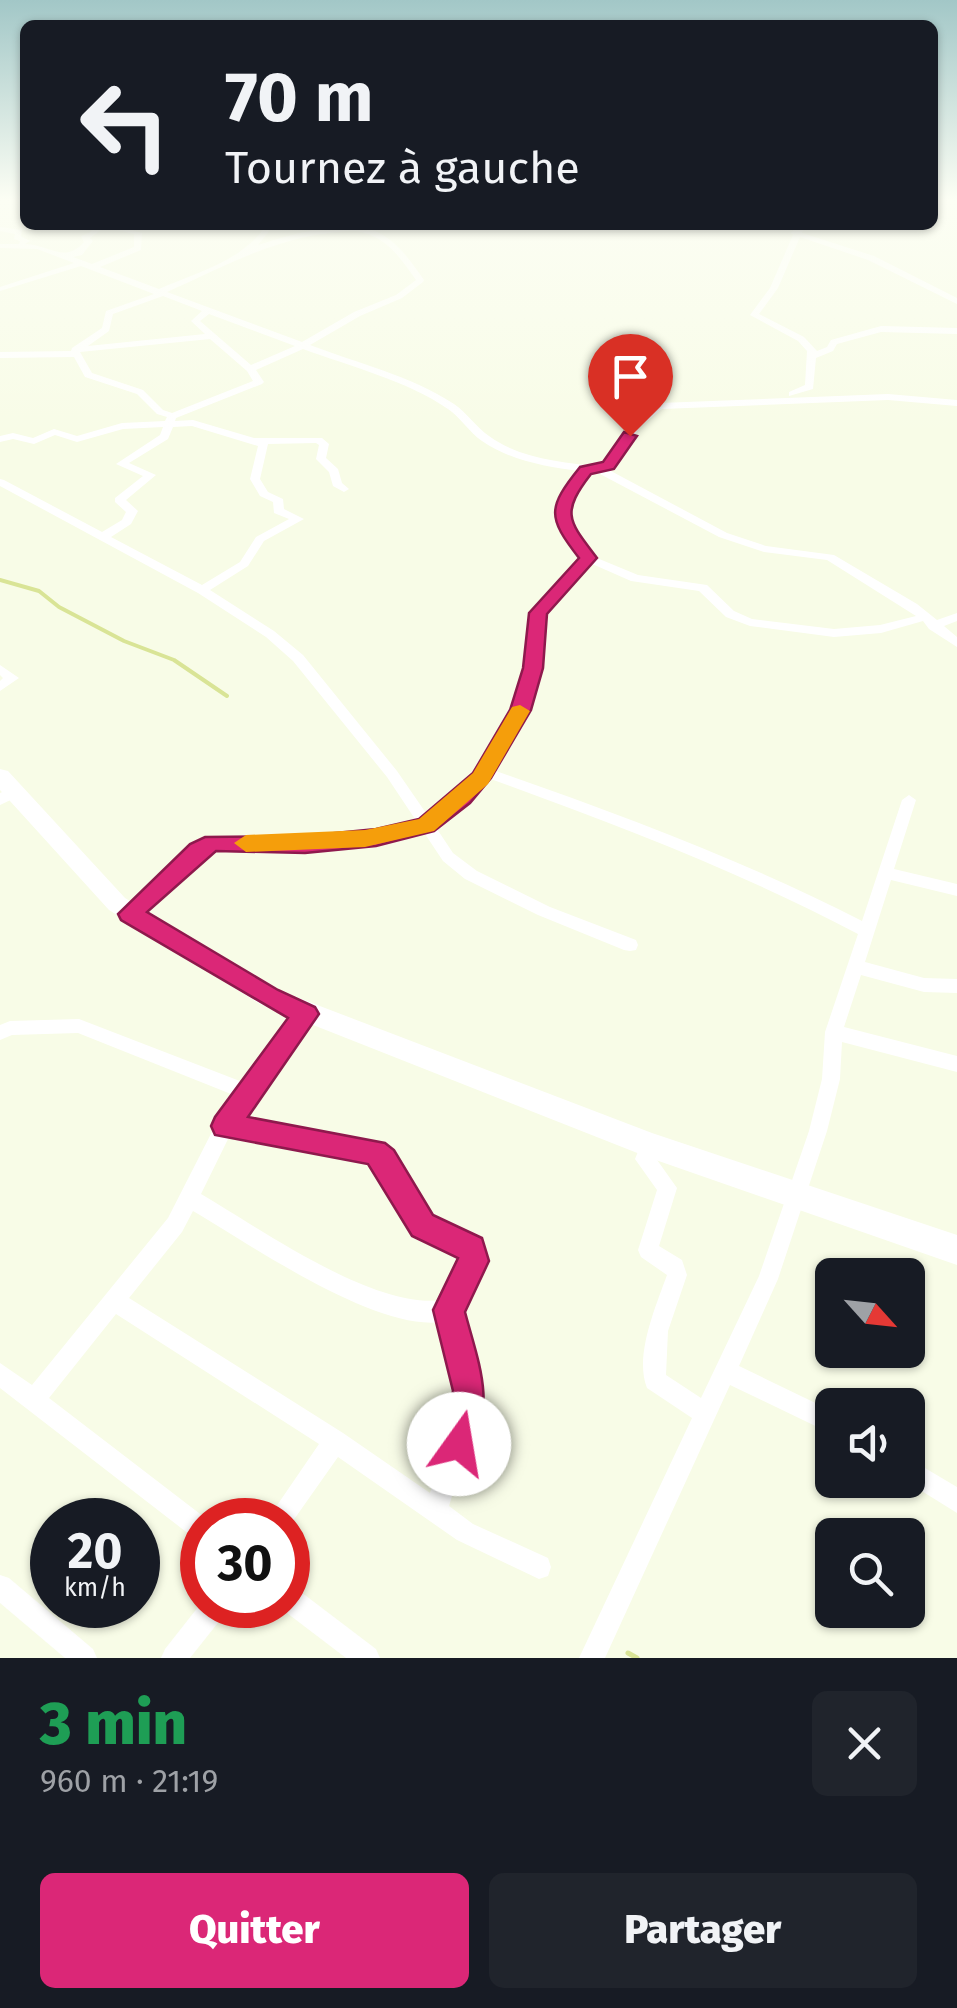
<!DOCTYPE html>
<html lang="fr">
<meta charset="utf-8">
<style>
body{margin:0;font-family:"Fira Sans",sans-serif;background:#20242c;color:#f1f3f6;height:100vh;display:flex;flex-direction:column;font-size:38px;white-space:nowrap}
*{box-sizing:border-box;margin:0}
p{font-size:32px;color:#9ea1a6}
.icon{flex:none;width:55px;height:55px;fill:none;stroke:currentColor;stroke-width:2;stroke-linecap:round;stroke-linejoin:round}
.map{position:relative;height:1658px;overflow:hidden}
.drawer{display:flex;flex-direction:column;background:#171b24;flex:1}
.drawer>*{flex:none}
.top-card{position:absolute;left:20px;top:20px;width:918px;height:210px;border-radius:15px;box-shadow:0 2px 8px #0004;background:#171b24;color:#f1f3f6;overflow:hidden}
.needle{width:65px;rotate:117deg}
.tools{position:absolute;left:815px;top:1258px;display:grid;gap:20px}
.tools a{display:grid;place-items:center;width:110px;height:110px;border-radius:15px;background:#171b24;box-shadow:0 2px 8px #0004;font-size:50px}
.speed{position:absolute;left:30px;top:1498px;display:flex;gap:20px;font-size:50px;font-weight:700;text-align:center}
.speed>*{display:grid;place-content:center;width:130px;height:130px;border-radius:50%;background:#171b24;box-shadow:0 2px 8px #0004;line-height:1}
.speed small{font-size:25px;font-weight:400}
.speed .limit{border:15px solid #d22;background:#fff;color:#111}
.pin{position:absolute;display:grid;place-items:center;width:85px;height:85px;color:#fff;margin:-102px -42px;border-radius:50% 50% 50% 0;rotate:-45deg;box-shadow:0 0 10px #0007}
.pin .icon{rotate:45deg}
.me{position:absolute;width:110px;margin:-55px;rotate:13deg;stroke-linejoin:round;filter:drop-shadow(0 0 8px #0008)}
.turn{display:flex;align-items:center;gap:35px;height:210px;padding:0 40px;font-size:45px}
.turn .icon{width:130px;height:130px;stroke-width:2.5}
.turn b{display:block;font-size:70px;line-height:85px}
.round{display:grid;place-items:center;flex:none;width:105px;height:105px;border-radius:15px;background:#20242c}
.summary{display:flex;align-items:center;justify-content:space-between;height:170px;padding:0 40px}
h1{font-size:60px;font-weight:800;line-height:75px;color:#1e9e55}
.button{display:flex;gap:20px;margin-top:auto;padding:20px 40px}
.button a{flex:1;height:115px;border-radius:15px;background:#db2777;color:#fff;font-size:40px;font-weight:800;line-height:115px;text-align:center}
.button a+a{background:#20242c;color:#f1f3f6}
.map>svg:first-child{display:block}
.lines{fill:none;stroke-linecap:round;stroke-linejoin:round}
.stream-far1{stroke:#d9e496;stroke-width:4}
.stream{stroke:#d9e496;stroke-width:5}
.street{fill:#fff;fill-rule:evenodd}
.secondary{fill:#fff;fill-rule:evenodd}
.route{fill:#db2777;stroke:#8e194d;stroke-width:2.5}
.slow{fill:#f59e0b}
</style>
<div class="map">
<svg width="957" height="1658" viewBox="0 0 957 1658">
<rect width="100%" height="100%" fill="#f8fce7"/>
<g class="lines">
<path class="stream-far1" d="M 0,580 L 39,591 L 59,607 L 124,641 L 174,660 L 227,696"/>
<path class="stream" d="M 628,1653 L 637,1658"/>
<g class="street">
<path d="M 98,225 L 114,225 L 142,233 L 141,250 L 100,267 L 159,289 C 195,273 245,260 266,225 L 274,225 L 258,245 C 293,234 331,222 369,229 L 366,227 L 369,225 L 410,225 L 370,229 C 396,238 409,259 424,280 L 423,282 L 402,298 L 360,316 L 310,345 C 357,363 412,376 454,404 C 467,413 476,427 489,436 C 520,459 563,462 600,467 L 633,422 L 660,403 L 888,394 L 957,400 L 957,406 L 888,400 L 662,409 L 641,426 L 609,470 L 727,533 L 766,546 L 834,555 L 917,604 L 937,620 L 957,613 L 957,621 L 944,626 L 957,637 L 957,647 L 929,629 L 923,621 L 881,633 L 834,637 L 750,626 L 726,617 L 699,591 L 631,581 L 590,563 L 544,614 L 540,669 L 528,710 L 493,770 C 619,814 743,860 862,921 L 902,800 L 909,795 L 916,800 L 894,869 L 957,884 L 957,896 L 891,880 L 865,962 L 924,978 L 957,979 L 957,993 L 924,992 L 861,975 L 844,1027 L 957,1056 L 957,1072 L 842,1042 L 840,1079 L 827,1131 L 778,1279 L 739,1366 L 832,1411 L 832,1434 L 730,1385 L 605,1658 L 579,1658 L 692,1418 L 647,1388 C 634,1356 656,1306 667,1275 L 641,1257 L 638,1250 L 657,1190 L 635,1159 L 643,1139 L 650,1136 L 657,1139 L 659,1145 L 655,1157 L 677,1188 L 659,1246 L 682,1260 L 687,1275 L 668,1331 L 666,1375 L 701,1398 L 759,1276 L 809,1131 L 822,1079 L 825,1032 L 858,934 C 739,871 614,824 488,778 L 461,808 L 435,826 L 453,853 L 477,871 L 550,907 L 636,940 L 638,945 L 636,950 L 630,951 L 624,950 L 538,915 L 465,879 L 443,861 L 423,831 L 376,842 L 305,850 L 215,849 L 203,854 L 136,918 L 124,918 L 122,914 L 124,910 L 193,846 L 213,837 L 305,838 L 376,832 L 417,822 L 387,777 L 293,661 L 266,637 L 198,593 L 0,486 L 0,479 L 4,480 L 102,532 L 122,520 L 126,512 L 115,502 L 115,498 L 143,476 L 116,464 L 160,435 L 163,427 L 123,429 L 77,442 L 55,435 L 34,444 L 13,439 L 0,442 L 0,436 L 13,433 L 33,438 L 54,429 L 77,436 L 122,423 L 165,421 L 167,417 L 157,414 L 137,394 L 85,377 L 74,357 L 0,358 L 0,352 L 71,351 L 72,348 L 102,328 L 106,311 L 154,294 L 81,266 L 0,291 L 0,287 L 74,263 L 37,249 L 0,248 L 0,244 L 19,244 L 20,241 L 14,239 L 15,234 L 0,231 L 0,227 L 22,230 L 21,236 L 30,241 L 25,244 C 50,245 65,264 84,242 L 81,236 L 91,232 L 92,227 ZM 105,227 L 134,234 L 134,247 L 92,264 L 73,257 L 82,255 L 93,241 L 90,238 ZM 356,231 C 386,236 399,256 416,280 L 396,295 L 354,312 L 302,342 L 167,292 C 230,264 285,232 356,231 ZM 163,296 L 202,311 L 191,321 L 205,334 L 88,346 L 109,331 L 113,314 ZM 209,314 L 295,346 L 251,365 L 200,321 ZM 210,339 L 247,371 L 253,381 L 172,413 L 163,410 L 143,390 L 92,373 L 80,352 ZM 303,349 C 349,366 408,381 448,409 C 461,418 469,432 482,441 C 509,460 546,467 579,471 C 549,506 554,523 582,558 C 567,574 546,591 534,610 C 526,623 530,654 526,671 C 513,729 476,783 428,816 L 397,771 L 303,655 L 274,631 L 210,590 L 248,566 L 264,541 L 304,519 L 284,509 L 283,499 L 268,492 L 260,479 L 268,444 L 316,443 L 319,445 L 316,459 L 329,472 L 333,486 L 344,492 L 349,489 L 342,483 L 338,469 L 326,458 L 329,444 L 322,438 L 254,438 L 193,420 L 175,421 L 176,418 L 262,384 L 264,382 L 256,370 ZM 192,426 L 258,446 L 250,479 L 260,496 L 273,502 L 274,513 L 289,519 L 256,537 L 240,562 L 202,585 L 111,537 L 131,524 L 138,511 L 126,500 L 156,475 L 129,463 L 168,439 L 173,427 ZM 589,472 L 600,474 L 719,537 L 764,552 L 827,560 L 916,616 L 880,625 L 834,629 L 752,619 L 734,611 L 707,585 L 638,575 L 592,556 L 576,534 L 568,515 L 572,494 Z"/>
<path d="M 797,225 L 805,225 L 802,233 L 874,256 L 957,298 L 957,304 L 868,260 L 800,237 L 778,288 L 759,314 L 804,337 L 817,351 L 827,347 L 831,340 L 881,326 L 957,328 L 957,334 L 881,332 L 837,344 L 833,351 L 816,358 L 813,389 L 789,396 L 789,392 L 805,385 L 807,351 L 798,341 L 750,315 L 770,288 L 793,235 L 791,233 Z"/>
<path d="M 0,665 L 19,678 L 0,691 L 0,681 L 3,678 L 0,675 Z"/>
<path d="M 14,787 L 19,788 L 21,792 L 19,796 L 0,805 L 0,793 Z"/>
<path d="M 306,1007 L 312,1009 L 315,1014 L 312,1019 L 240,1120 L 382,1147 L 391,1153 L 429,1218 L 481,1246 L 484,1261 L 460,1311 L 481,1400 L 449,1506 L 473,1524 L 548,1558 L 551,1567 L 548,1576 L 539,1579 L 457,1540 L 338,1457 L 288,1528 L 288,1520 L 267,1520 L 319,1444 L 116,1314 L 49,1398 L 208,1520 L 202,1520 L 202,1542 L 194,1538 L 0,1388 L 0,1363 L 32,1385 L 168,1218 L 218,1120 L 236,1096 L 78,1033 L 12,1035 L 0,1040 L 0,1025 L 10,1021 L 79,1019 L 245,1083 L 300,1009 ZM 230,1135 L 371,1161 L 377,1165 L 415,1232 L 464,1258 L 443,1300 C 374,1310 261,1229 201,1194 ZM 193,1211 C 251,1245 375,1331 441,1322 L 459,1400 L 430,1493 L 343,1433 L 129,1298 L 182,1232 Z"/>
<path d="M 908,1458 L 957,1487 L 957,1513 L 904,1480 L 908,1480 Z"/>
<path d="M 0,1575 L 9,1578 L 93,1649 L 97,1658 L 65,1658 L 0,1603 Z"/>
<path d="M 288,1586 L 297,1589 L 376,1649 L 380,1658 L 346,1658 L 279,1607 L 288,1605 Z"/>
<path d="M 202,1602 L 202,1605 L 228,1605 L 225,1614 L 190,1658 L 161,1658 L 165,1649 Z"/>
</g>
<path class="secondary" d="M 0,769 L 8,771 L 125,898 L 278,990 L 652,1133 L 957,1235 L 957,1265 L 650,1158 L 260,1004 L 109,910 L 0,790 Z"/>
</g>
<linearGradient id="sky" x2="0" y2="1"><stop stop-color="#a2c7c7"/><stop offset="0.46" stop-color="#fcfef4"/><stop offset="1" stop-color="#fcfef4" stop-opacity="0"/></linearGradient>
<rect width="957" height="433" fill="url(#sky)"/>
<path class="route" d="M 624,432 L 637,436 L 614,469 L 591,474 C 560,514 569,521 597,558 L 547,614 L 543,668 L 531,710 L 491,778 L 470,803 L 434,831 L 376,846 L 305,853 L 216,851 L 147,912 L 278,990 L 315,1007 L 319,1014 L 248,1117 L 385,1143 L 394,1150 L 433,1215 L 482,1238 L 489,1261 L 465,1312 C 480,1368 495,1400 471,1457 L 459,1462 L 447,1457 L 442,1444 L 453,1391 L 433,1310 L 458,1258 L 412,1236 L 368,1164 L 215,1135 L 211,1126 L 215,1117 L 288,1018 L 121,920 L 118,914 L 190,844 L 205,837 L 305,836 L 376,829 L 419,819 L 473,773 L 510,710 L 523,668 L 529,613 L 579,558 C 547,517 547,508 580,467 L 603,462 Z"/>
<path class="slow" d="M 520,705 L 530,711 L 488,784 L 434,831 L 365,847 L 246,852 L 234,843 L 246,835 L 365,830 L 419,819 L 473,773 L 512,707 Z"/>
</svg>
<div class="tools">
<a><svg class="needle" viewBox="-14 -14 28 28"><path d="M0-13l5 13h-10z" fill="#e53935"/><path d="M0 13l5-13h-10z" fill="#9ea1a6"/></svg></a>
<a><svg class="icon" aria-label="sound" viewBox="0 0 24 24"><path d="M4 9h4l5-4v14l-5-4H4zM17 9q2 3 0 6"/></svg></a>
<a><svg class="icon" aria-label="search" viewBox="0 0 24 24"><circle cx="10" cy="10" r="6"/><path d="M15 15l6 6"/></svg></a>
</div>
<div class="speed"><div>20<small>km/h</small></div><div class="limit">30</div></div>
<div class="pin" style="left:630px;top:436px;background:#d93025"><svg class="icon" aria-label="arrive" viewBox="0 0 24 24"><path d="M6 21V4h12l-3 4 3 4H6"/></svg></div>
<svg class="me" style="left:459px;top:1444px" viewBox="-20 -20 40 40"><circle r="19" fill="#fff"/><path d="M0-13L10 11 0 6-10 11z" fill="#db2777"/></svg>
<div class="top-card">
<div class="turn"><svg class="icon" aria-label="left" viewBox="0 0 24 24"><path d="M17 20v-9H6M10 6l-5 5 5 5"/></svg><div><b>70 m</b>Tournez à gauche</div></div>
</div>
</div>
<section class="drawer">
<div class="summary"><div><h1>3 min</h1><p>960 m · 21:19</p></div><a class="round"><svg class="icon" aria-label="close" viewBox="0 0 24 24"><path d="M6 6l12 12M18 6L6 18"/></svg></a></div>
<div class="button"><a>Quitter</a><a>Partager</a></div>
</section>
